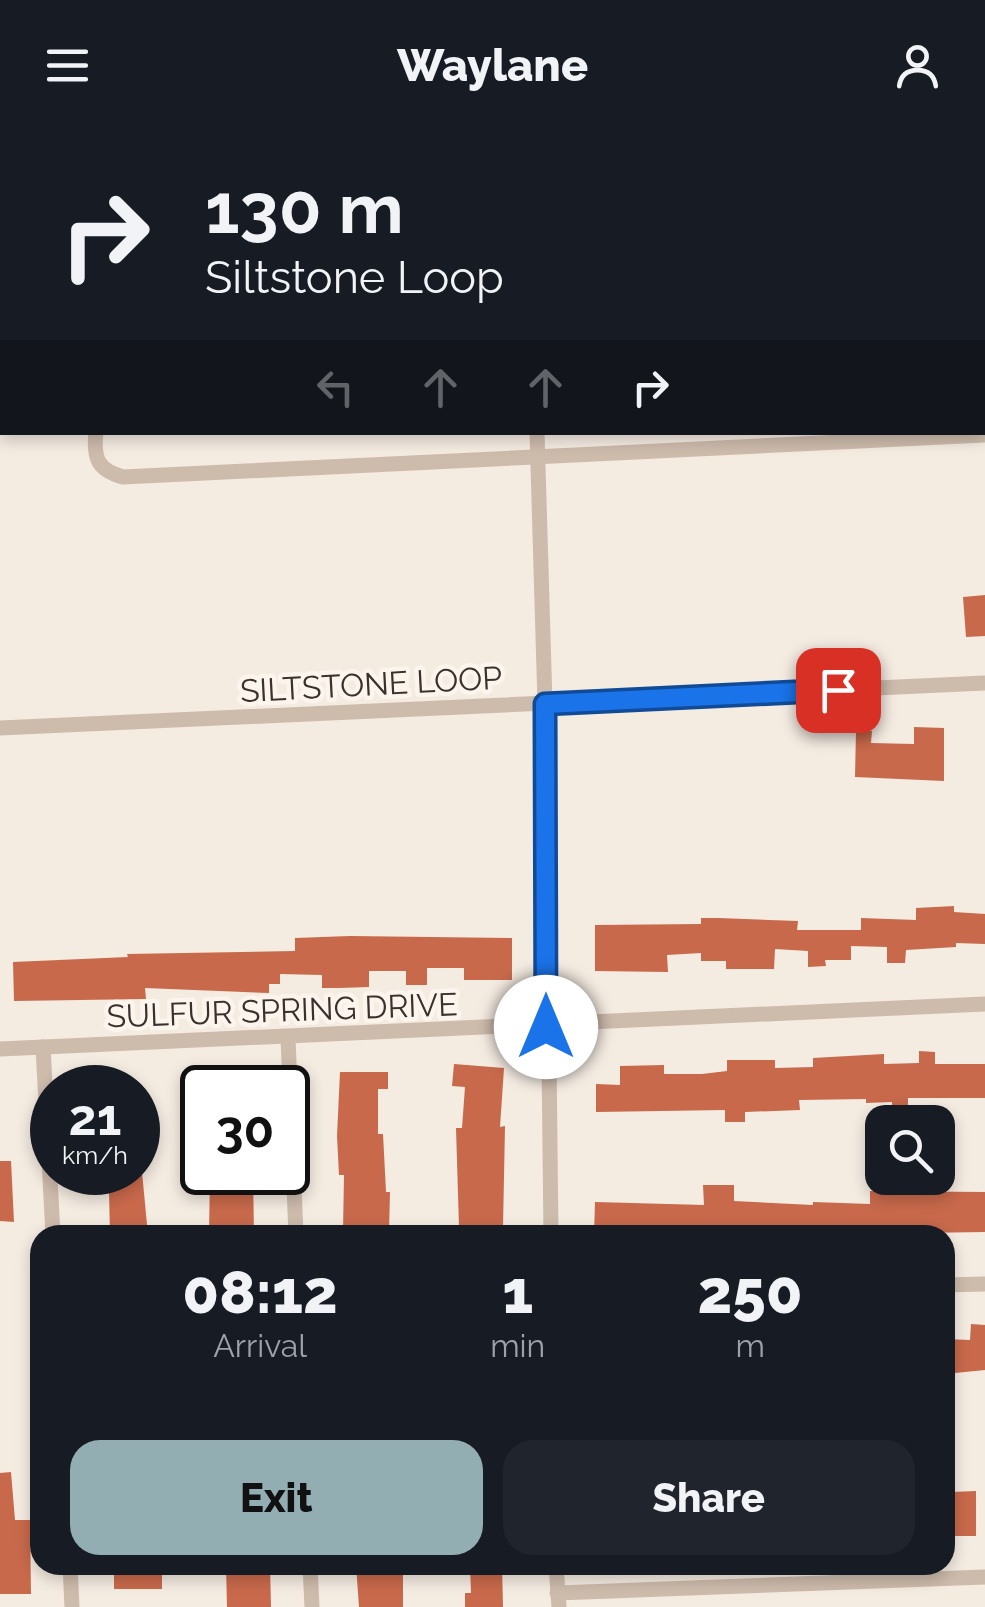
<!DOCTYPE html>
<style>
body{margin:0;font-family:Raleway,sans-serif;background:#20242c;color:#f1f3f6;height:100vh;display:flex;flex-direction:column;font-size:38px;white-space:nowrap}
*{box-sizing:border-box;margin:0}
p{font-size:32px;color:#9ea1a6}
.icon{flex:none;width:55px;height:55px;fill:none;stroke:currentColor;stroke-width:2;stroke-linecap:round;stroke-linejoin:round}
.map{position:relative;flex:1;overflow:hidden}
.sheet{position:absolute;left:30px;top:1095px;width:925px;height:350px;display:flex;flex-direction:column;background:#171b24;border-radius:30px;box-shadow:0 5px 15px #0003}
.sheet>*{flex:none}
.guide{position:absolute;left:0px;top:0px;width:985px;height:305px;box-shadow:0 5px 15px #0003;background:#171b24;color:#f1f3f6;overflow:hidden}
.buttons{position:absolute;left:865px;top:975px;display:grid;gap:20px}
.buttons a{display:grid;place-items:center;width:90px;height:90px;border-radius:20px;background:#171b24;box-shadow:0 5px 15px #0003;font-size:50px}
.speed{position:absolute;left:30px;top:935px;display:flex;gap:20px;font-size:50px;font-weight:700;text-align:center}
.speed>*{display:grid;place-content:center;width:130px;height:130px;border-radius:50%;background:#171b24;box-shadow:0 5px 15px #0003;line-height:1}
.speed small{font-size:25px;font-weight:400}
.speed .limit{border:5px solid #111;border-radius:15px;background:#fff;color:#111}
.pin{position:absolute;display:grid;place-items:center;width:85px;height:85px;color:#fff;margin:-42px;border-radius:20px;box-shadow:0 5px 15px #0006}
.me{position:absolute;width:110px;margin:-55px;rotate:0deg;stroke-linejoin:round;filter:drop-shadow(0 0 8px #0008)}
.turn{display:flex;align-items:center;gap:35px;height:210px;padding:0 40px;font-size:45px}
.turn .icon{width:130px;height:130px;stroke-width:2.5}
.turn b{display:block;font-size:70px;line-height:85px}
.lanes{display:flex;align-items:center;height:95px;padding:0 40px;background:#0003;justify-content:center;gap:50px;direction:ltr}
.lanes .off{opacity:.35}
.eta{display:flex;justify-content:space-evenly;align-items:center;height:170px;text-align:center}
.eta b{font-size:60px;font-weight:800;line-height:70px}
.action{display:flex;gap:20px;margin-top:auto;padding:20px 40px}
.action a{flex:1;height:115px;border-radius:30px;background:#92aeb2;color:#111;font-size:40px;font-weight:800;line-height:115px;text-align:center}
.action a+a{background:#20242c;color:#f1f3f6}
header{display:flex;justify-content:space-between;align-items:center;height:130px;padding:0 40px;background:#171b24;font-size:45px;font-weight:800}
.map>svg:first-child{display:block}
.building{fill:#c8694b}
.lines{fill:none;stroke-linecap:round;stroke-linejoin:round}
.minor{stroke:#cdbbac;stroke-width:15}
.route-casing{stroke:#114b97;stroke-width:25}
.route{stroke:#1a73e8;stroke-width:18}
.labels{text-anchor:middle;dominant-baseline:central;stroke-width:9;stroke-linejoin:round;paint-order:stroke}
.street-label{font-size:32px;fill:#3b302b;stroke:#fbf5ee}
</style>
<header><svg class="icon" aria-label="menu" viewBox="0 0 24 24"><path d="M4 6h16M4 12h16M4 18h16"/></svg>Waylane<svg class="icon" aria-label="person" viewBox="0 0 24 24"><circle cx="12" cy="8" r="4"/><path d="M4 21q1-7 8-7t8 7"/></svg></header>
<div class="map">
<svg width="985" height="1477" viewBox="0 0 985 1477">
<rect width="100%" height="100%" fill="#f4ebe1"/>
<g class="building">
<path d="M 985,465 L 985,506 L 966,507 L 963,467 Z"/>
<path d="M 914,597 L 944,598 L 944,651 L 855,647 L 856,601 L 872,601 L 871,613 L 914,614 Z"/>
<path d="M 954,776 L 954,782 L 985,784 L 985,814 L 956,813 L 956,817 L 906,820 L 905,833 L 887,833 L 887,817 L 851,816 L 851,830 L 825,830 L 826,836 L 808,837 L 808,821 L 775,819 L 774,839 L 726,839 L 726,831 L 701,831 L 701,823 L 667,825 L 668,842 L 595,841 L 595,795 L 701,794 L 701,788 L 719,788 L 798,791 L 797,800 L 861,800 L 861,788 L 916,790 L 916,778 Z"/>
<path d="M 350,806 L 512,808 L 512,850 L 464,850 L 464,838 L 427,838 L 427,855 L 406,855 L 406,841 L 369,841 L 369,857 L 339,858 L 322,858 L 322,845 L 280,844 L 280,854 L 269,854 L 269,863 L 145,858 L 146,869 L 14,871 L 13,832 L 128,827 L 127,824 L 295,821 L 295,808 Z"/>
<path d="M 919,921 L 935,922 L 935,934 L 985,934 L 985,968 L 908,968 L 908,976 L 892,977 L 892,972 L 866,973 L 866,969 L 799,970 L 800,980 L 745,982 L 745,992 L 725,992 L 725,980 L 596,982 L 596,954 L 620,955 L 620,936 L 664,935 L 664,944 L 702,944 L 727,941 L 727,930 L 775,930 L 775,938 L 813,937 L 813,928 L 884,924 L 884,934 L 919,933 Z"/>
<path d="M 454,934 L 504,938 L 500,997 L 505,996 L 503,1097 L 459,1097 L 456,998 L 462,998 L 465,957 L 452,956 Z"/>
<path d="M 340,942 L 388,942 L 388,959 L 378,959 L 378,1004 L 383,1004 L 386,1062 L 390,1062 L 389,1102 L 343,1101 L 344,1045 L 339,1045 L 337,1006 Z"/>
<path d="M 0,1031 L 11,1031 L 14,1092 L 0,1091 Z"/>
<path d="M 142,1042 L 148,1105 L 110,1105 L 109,1062 L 97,1062 L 96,1043 Z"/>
<path d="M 210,1042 L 253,1042 L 254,1105 L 209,1105 Z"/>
<path d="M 703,1055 L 734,1055 L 734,1071 L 813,1075 L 813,1072 L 870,1074 L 870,1061 L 985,1062 L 985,1102 L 782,1105 L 735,1101 L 735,1105 L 594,1105 L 595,1072 L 704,1075 Z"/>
<path d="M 971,1194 L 985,1195 L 985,1240 L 945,1244 L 945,1209 L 970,1210 Z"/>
<path d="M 11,1342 L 15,1390 L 30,1390 L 31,1464 L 0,1464 L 0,1343 Z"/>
<path d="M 976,1361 L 976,1406 L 945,1406 L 945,1368 L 951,1368 L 951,1362 Z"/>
<rect x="114" y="1435" width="48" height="24"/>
<path d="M 226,1435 L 270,1435 L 271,1477 L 227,1477 Z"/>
<path d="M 356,1435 L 403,1435 L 403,1477 L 359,1477 Z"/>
<path d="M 470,1435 L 502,1435 L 503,1477 L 465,1477 L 465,1463 L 471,1463 Z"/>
</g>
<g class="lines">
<g class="minor">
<path d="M 527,0 L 528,2"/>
<path d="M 130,2 L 130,0"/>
<path d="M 982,62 L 985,62"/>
<path d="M 96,302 C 93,329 98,340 123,347 L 985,305"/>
<path d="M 537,302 L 545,574 L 551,1105"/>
<path d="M 0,598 L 985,553"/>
<path d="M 288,908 L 296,1105"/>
<path d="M 43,917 L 53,1105"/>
<path d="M 0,919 L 985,874"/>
<path d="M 945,1155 L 985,1154"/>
<path d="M 70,1435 L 72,1477"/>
<path d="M 310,1435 L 312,1477"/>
<path d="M 556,1435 L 559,1477"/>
<path d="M 557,1463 L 985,1447"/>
</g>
</g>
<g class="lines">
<g class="route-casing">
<path id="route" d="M 546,897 L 545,574 L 838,560"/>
</g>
<use href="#route" class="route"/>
</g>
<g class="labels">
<g class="street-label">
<text transform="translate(371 554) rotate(-3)">SILTSTONE LOOP</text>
<text transform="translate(282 880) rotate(-2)">SULFUR SPRING DRIVE</text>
</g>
</g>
</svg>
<div class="buttons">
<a><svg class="icon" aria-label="search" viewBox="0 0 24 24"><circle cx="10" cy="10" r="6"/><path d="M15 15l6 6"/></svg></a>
</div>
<div class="speed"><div>21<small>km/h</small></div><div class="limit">30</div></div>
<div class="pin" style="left:838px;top:560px;background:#d93025"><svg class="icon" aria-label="arrive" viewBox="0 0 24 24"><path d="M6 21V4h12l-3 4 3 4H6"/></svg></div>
<svg class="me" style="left:546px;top:897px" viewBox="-20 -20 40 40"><circle r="19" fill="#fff"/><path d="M0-13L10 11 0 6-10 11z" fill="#1a73e8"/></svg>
<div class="guide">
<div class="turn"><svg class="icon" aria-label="right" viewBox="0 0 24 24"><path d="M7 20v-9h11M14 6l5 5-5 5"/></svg><div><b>130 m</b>Siltstone Loop</div></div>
<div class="lanes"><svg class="icon off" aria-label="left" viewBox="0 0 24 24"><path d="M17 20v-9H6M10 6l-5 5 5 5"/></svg><svg class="icon off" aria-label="ahead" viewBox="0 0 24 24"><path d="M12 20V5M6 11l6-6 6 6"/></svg><svg class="icon off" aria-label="ahead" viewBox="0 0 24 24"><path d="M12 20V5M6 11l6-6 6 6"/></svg><svg class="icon" aria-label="right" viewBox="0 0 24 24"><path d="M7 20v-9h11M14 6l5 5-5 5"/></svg></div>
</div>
<section class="sheet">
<div class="eta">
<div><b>08:12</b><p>Arrival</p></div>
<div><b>1</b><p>min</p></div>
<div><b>250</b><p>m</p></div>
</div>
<div class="action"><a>Exit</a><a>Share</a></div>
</section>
</div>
